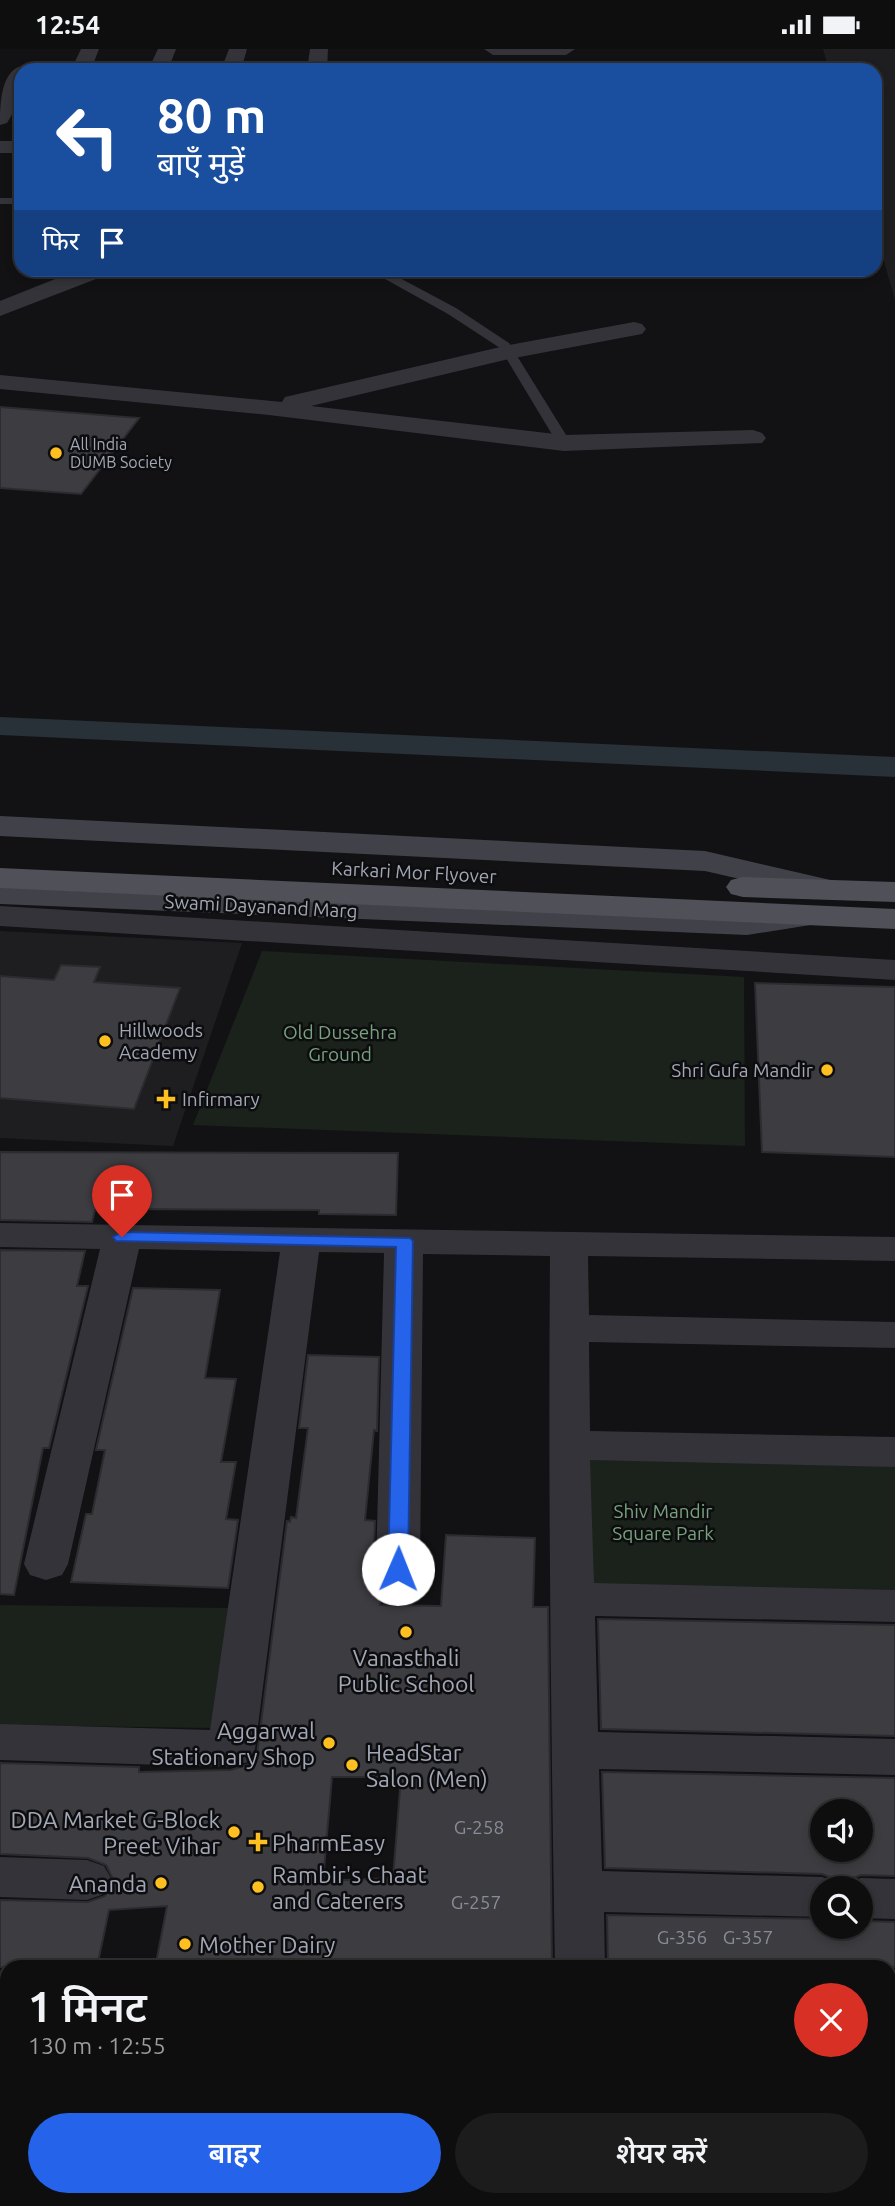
<!DOCTYPE html>
<html lang="hi">
<meta charset="utf-8">
<style>
body{margin:0;font-family:Ubuntu,"Noto Sans Devanagari",sans-serif;background:#1c1c1d;color:#f1f3f6;height:100vh;display:flex;flex-direction:column;font-size:26px;white-space:nowrap}
*{box-sizing:border-box;margin:0}
p{font-size:23px;color:#9b9c9e}
.icon{flex:none;width:38px;height:38px;fill:none;stroke:currentColor;stroke-width:2;stroke-linecap:round;stroke-linejoin:round}
.map{position:relative;flex:1;overflow:hidden}
.drawer{position:absolute;left:0px;top:1911px;width:896px;height:247px;display:flex;flex-direction:column;background:#0e0e0f;border-radius:21px 21px 0 0;box-shadow:0 4px 10px #0003,0 0 0 2px #2e2e2f}
.drawer>*{flex:none}
.guide{position:absolute;left:14px;top:14px;width:868px;height:214px;border-radius:21px;box-shadow:0 4px 10px #0003,0 0 0 2px #2e2e2f;background:#1a4fa0;color:#fff;overflow:hidden}
.tools{position:absolute;left:810px;top:1750px;display:grid;gap:14px}
.tools a{display:grid;place-items:center;width:63px;height:63px;border-radius:50%;background:#0e0e0f;box-shadow:0 4px 10px #0003,0 0 0 2px #2e2e2f;font-size:35px}
.pin{position:absolute;display:grid;place-items:center;width:60px;height:60px;color:#fff;margin:-72px -30px;border-radius:50% 50% 50% 0;rotate:-45deg;box-shadow:0 0 7px #0007}
.pin .icon{rotate:45deg}
.me{position:absolute;width:77px;margin:-38px;rotate:1deg;stroke-linejoin:round;filter:drop-shadow(0 0 5px #0008)}
.turn{display:flex;align-items:center;gap:24px;height:147px;padding:0 28px;font-size:32px}
.turn .icon{width:91px;height:91px;stroke-width:2.5}
.turn b{display:block;font-size:49px;line-height:60px}
.then{display:flex;align-items:center;height:66px;padding:0 28px;background:#0003;gap:14px;font-size:26px}
.round{display:grid;place-items:center;flex:none;width:74px;height:74px;border-radius:37px;background:#1c1c1d}
.overview{display:flex;align-items:center;justify-content:space-between;height:119px;padding:0 28px}
h1{font-size:42px;font-weight:600;line-height:52px}
.primary-button{display:flex;gap:14px;margin-top:auto;padding:14px 28px}
.primary-button a{flex:1;height:80px;border-radius:42px;background:#2563eb;color:#fff;font-size:28px;font-weight:600;line-height:80px;text-align:center}
.primary-button a+a{background:#1c1c1d;color:#f1f3f6}
.status{display:flex;justify-content:space-between;align-items:center;height:49px;padding:0 35px;background:#0e0e0f;direction:ltr}
.status svg{height:19px;fill:currentColor}
.map>svg:first-child{display:block}
.built{fill:#1e1e21}
.green{fill:#1a221b}
.lines{fill:none;stroke-linecap:round;stroke-linejoin:round}
.canal{fill:#283038;fill-rule:evenodd}
.building{fill:#3c3c41;stroke:#2c2c30;stroke-width:2;fill-rule:evenodd}
.lane{fill:#333339;fill-rule:evenodd}
.street{fill:#333339;fill-rule:evenodd}
.secondary{fill:#414249;fill-rule:evenodd}
.primary{fill:#4f5058;fill-rule:evenodd}
.route{fill:#2563eb;stroke:#184099;stroke-width:2}
.poi-dot{fill:#fec020;stroke:#0d0d0f;stroke-width:2.5}
.labels{text-anchor:middle;dominant-baseline:central;stroke-width:5;stroke-linejoin:round;paint-order:stroke}
.far-poi-label{font-size:16px;fill:#a2a7b5;stroke:#0d0d0f;text-anchor:start}
.street-label{font-size:19px;fill:#a2a7b5;stroke:#0d0d0f}
.poi-label{font-size:19px;fill:#a2a7b5;stroke:#0d0d0f;text-anchor:start}
.park-label{font-size:19px;fill:#78a27d;stroke:#0d0d0f}
.near-number-label{font-size:19px;fill:#888c98}
.near-poi-label{font-size:23px;fill:#a2a7b5;stroke:#0d0d0f;text-anchor:start}
</style>
<div class="status"><b>12:54</b><svg viewBox="0 0 49 12"><path d="M0 12V9h3v3zM5 12V6h3v6zM10 12V3h3v9zM15 12V0h3v12zM26 1h20v11H26zM47 4h2v5h-2z"/></svg></div>
<div class="map">
<svg width="895" height="2157" viewBox="0 0 895 2157">
<rect width="100%" height="100%" fill="#121214"/>
<g class="built">
<path d="M 823,0 L 895,0 L 895,251 L 875,181 L 875,21 L 829,21 Z"/>
<path d="M 0,882 L 242,894 L 173,1097 L 0,1089 Z"/>
</g>
<g class="green">
<path d="M 262,902 L 744,928 L 745,1097 L 193,1076 Z"/>
<path d="M 583,1402 L 895,1412 L 895,1547 L 582,1540 Z"/>
<path d="M 0,1556 L 230,1559 L 212,1679 L 0,1676 Z"/>
</g>
<g class="lines">
<path class="canal" d="M 0,668 L 895,708 L 895,728 L 0,686 Z"/>
</g>
<g class="building">
<path d="M 0,358 L 139,369 L 81,445 L 0,439 Z"/>
<path d="M 61,916 L 100,918 L 94,933 L 180,939 L 134,1060 L 0,1049 L 0,927 L 54,931 Z"/>
<path d="M 755,934 L 895,938 L 895,1108 L 762,1103 Z"/>
<path d="M 0,1103 L 398,1104 L 396,1166 L 319,1165 L 319,1161 L 126,1160 L 95,1161 L 92,1173 L 0,1171 Z"/>
<path d="M 0,1201 L 85,1202 L 77,1237 L 88,1237 L 49,1399 L 43,1399 L 14,1546 L 0,1545 Z"/>
<path d="M 133,1239 L 220,1241 L 205,1329 L 236,1330 L 221,1413 L 236,1413 L 226,1470 L 238,1471 L 228,1539 L 71,1533 L 86,1465 L 92,1465 L 105,1401 L 96,1401 Z"/>
<path d="M 308,1306 L 379,1308 L 377,1382 L 374,1381 L 365,1471 L 375,1472 L 373,1520 L 382,1534 L 380,1556 L 441,1557 L 446,1486 L 535,1489 L 533,1558 L 548,1558 L 552,1918 L 247,1918 L 156,1914 L 167,1857 L 109,1861 L 97,1918 L 0,1918 L 0,1851 L 88,1853 L 105,1847 L 114,1832 L 106,1816 L 88,1809 L 0,1805 L 0,1714 L 139,1718 L 139,1723 L 231,1721 L 256,1713 L 287,1472 L 290,1473 L 291,1468 L 296,1469 L 308,1379 L 299,1379 ZM 332,1728 L 401,1728 L 393,1829 L 323,1832 Z"/>
<path d="M 598,1570 L 895,1576 L 895,1687 L 601,1680 Z"/>
<path d="M 602,1723 L 895,1729 L 895,1827 L 861,1826 L 842,1833 L 822,1825 L 605,1819 ZM 822,1762 L 861,1762 L 861,1801 L 822,1801 Z"/>
<path d="M 607,1866 L 822,1870 L 822,1878 L 861,1878 L 861,1872 L 895,1873 L 895,1918 L 608,1918 Z"/>
</g>
<g class="lines">
<g class="lane">
<rect x="0" y="149" width="21" height="6"/>
<path d="M 367,220 L 383,220 L 456,259 L 509,294 L 571,394 L 569,397 L 559,397 L 500,299 L 448,265 Z"/>
</g>
<g class="street">
<path d="M 81,0 L 99,0 L 91,21 L 71,21 Z"/>
<path d="M 158,0 L 176,0 L 168,21 L 148,21 Z"/>
<path d="M 229,0 L 247,0 L 241,21 L 221,21 Z"/>
<path d="M 310,0 L 328,0 L 327,21 L 307,21 Z"/>
<path d="M 484,0 L 575,0 L 566,6 L 493,6 Z"/>
<path d="M 21,17 L 29,21 L 21,21 C 21,41 18,57 7,74 L 0,76 C 0,58 0,23 21,17 Z"/>
<rect x="0" y="92" width="21" height="12"/>
<path d="M 80,220 L 112,220 L 109,225 L 0,267 L 0,252 Z"/>
<path d="M 634,273 L 642,275 L 646,280 L 642,285 L 509,310 L 311,357 L 564,386 L 753,381 L 762,384 L 766,389 L 762,394 L 564,402 L 269,366 L 0,340 L 0,326 L 282,353 L 285,348 L 509,296 Z"/>
<path d="M 0,857 L 895,911 L 895,931 L 0,877 Z"/>
<path d="M 0,1174 L 895,1188 L 895,1212 L 588,1207 L 589,1266 L 895,1273 L 895,1299 L 589,1293 L 590,1382 L 895,1388 L 895,1418 L 590,1411 L 594,1534 L 895,1541 L 895,1573 L 595,1567 L 598,1683 L 895,1690 L 895,1726 L 599,1720 L 602,1822 L 822,1828 L 840,1834 L 842,1838 L 843,1835 L 861,1829 L 895,1830 L 895,1870 L 861,1869 L 861,1839 L 822,1839 L 822,1868 L 604,1863 L 605,1918 L 555,1918 C 551,1680 548,1443 550,1207 L 423,1205 L 420,1520 L 414,1531 L 398,1536 L 382,1531 L 376,1520 L 384,1204 L 319,1203 L 255,1700 L 248,1713 L 231,1718 L 0,1711 L 0,1675 L 210,1681 L 280,1203 L 139,1200 L 68,1515 L 62,1526 L 46,1531 L 30,1526 L 24,1515 L 100,1200 L 0,1198 Z"/>
<path d="M 0,1808 L 87,1811 L 104,1817 L 112,1831 L 104,1845 L 87,1851 L 0,1848 Z"/>
<path d="M 0,1999 L 7,2000 L 7,2046 L 0,2045 Z"/>
<rect x="889" y="2018" width="6" height="46"/>
<path d="M 29,2151 L 83,2151 L 82,2157 L 28,2157 Z"/>
<rect x="370" y="2151" width="54" height="6"/>
</g>
<g class="secondary">
<path d="M 0,767 L 705,802 L 839,833 L 844,840 L 839,847 L 827,850 L 705,822 L 0,787 Z"/>
<path d="M 0,835 L 747,866 L 811,857 L 823,860 L 828,867 L 823,874 L 747,886 L 0,855 Z"/>
</g>
<g class="primary">
<path d="M 0,819 L 895,860 L 895,880 L 0,839 Z"/>
<path d="M 743,828 L 895,833 L 895,853 L 743,848 L 731,845 L 726,838 L 731,831 Z"/>
</g>
</g>
<path class="route" d="M 122,1183 L 410,1189 L 413,1192 L 408,1520 L 405,1524 L 391,1524 L 388,1520 L 396,1198 L 116,1192 L 113,1188 Z"/>
<g class="poi-dot">
<circle cx="56" cy="404" r="7"/>
<circle cx="105" cy="992" r="7"/>
<circle cx="827" cy="1021" r="7"/>
<path d="M162.5 1039.5h7v7h7v7h-7v7h-7v-7h-7v-7h7z"/>
<circle cx="406" cy="1583" r="7"/>
<circle cx="329" cy="1694" r="7"/>
<circle cx="352" cy="1716" r="7"/>
<circle cx="234" cy="1783" r="7"/>
<path d="M254.5 1782.5h7v7h7v7h-7v7h-7v-7h-7v-7h7z"/>
<circle cx="161" cy="1834" r="7"/>
<circle cx="258" cy="1838" r="7"/>
<circle cx="185" cy="1895" r="7"/>
</g>
<g class="labels">
<g class="far-poi-label">
<text x="70" y="395">All India<tspan x="70" dy="18">DUMB Society</tspan></text>
</g>
<g class="street-label">
<text transform="translate(414 823) rotate(3)">Karkari Mor Flyover</text>
<text transform="translate(261 857) rotate(3)">Swami Dayanand Marg</text>
</g>
<g class="poi-label">
<text x="119" y="981">Hillwoods<tspan x="119" dy="22">Academy</tspan></text>
<text x="813" y="1021" text-anchor="end">Shri Gufa Mandir</text>
<text x="182" y="1050">Infirmary</text>
</g>
<g class="park-label">
<text x="340" y="983">Old Dussehra<tspan x="340" dy="22">Ground</tspan></text>
<text x="663" y="1462">Shiv Mandir<tspan x="663" dy="22">Square Park</tspan></text>
</g>
<g class="near-number-label">
<text x="479" y="1778">G-258</text>
<text x="476" y="1853">G-257</text>
<text x="682" y="1888">G-356</text>
<text x="748" y="1888">G-357</text>
</g>
<g class="near-poi-label">
<text x="406" y="1608" text-anchor="middle">Vanasthali<tspan x="406" dy="26">Public School</tspan></text>
<text x="315" y="1681" text-anchor="end">Aggarwal<tspan x="315" dy="26">Stationary Shop</tspan></text>
<text x="366" y="1703">HeadStar<tspan x="366" dy="26">Salon (Men)</tspan></text>
<text x="220" y="1770" text-anchor="end">DDA Market G-Block<tspan x="220" dy="26">Preet Vihar</tspan></text>
<text x="272" y="1793">PharmEasy</text>
<text x="272" y="1825">Rambir's Chaat<tspan x="272" dy="26">and Caterers</tspan></text>
<text x="147" y="1834" text-anchor="end">Ananda</text>
<text x="199" y="1895">Mother Dairy</text>
</g>
</g>
</svg>
<div class="tools">
<a><svg class="icon" aria-label="sound" viewBox="0 0 24 24"><path d="M4 9h4l5-4v14l-5-4H4zM17 9q2 3 0 6"/></svg></a>
<a><svg class="icon" aria-label="search" viewBox="0 0 24 24"><circle cx="10" cy="10" r="6"/><path d="M15 15l6 6"/></svg></a>
</div>
<div class="pin" style="left:122px;top:1188px;background:#d93025"><svg class="icon" aria-label="arrive" viewBox="0 0 24 24"><path d="M6 21V4h12l-3 4 3 4H6"/></svg></div>
<svg class="me" style="left:398px;top:1520px" viewBox="-20 -20 40 40"><circle r="19" fill="#fff"/><path d="M0-13L10 11 0 6-10 11z" fill="#2563eb"/></svg>
<div class="guide">
<div class="turn"><svg class="icon" aria-label="left" viewBox="0 0 24 24"><path d="M17 20v-9H6M10 6l-5 5 5 5"/></svg><div><b>80 m</b>बाएँ मुड़ें</div></div>
<div class="then">फिर<svg class="icon" aria-label="arrive" viewBox="0 0 24 24"><path d="M6 21V4h12l-3 4 3 4H6"/></svg></div>
</div>
<section class="drawer">
<div class="overview"><div><h1>1 मिनट</h1><p>130 m · 12:55</p></div><a class="round" style="background:#d93025;color:#fff"><svg class="icon" aria-label="close" viewBox="0 0 24 24"><path d="M6 6l12 12M18 6L6 18"/></svg></a></div>
<div class="primary-button"><a>बाहर</a><a>शेयर करें</a></div>
</section>
</div>
